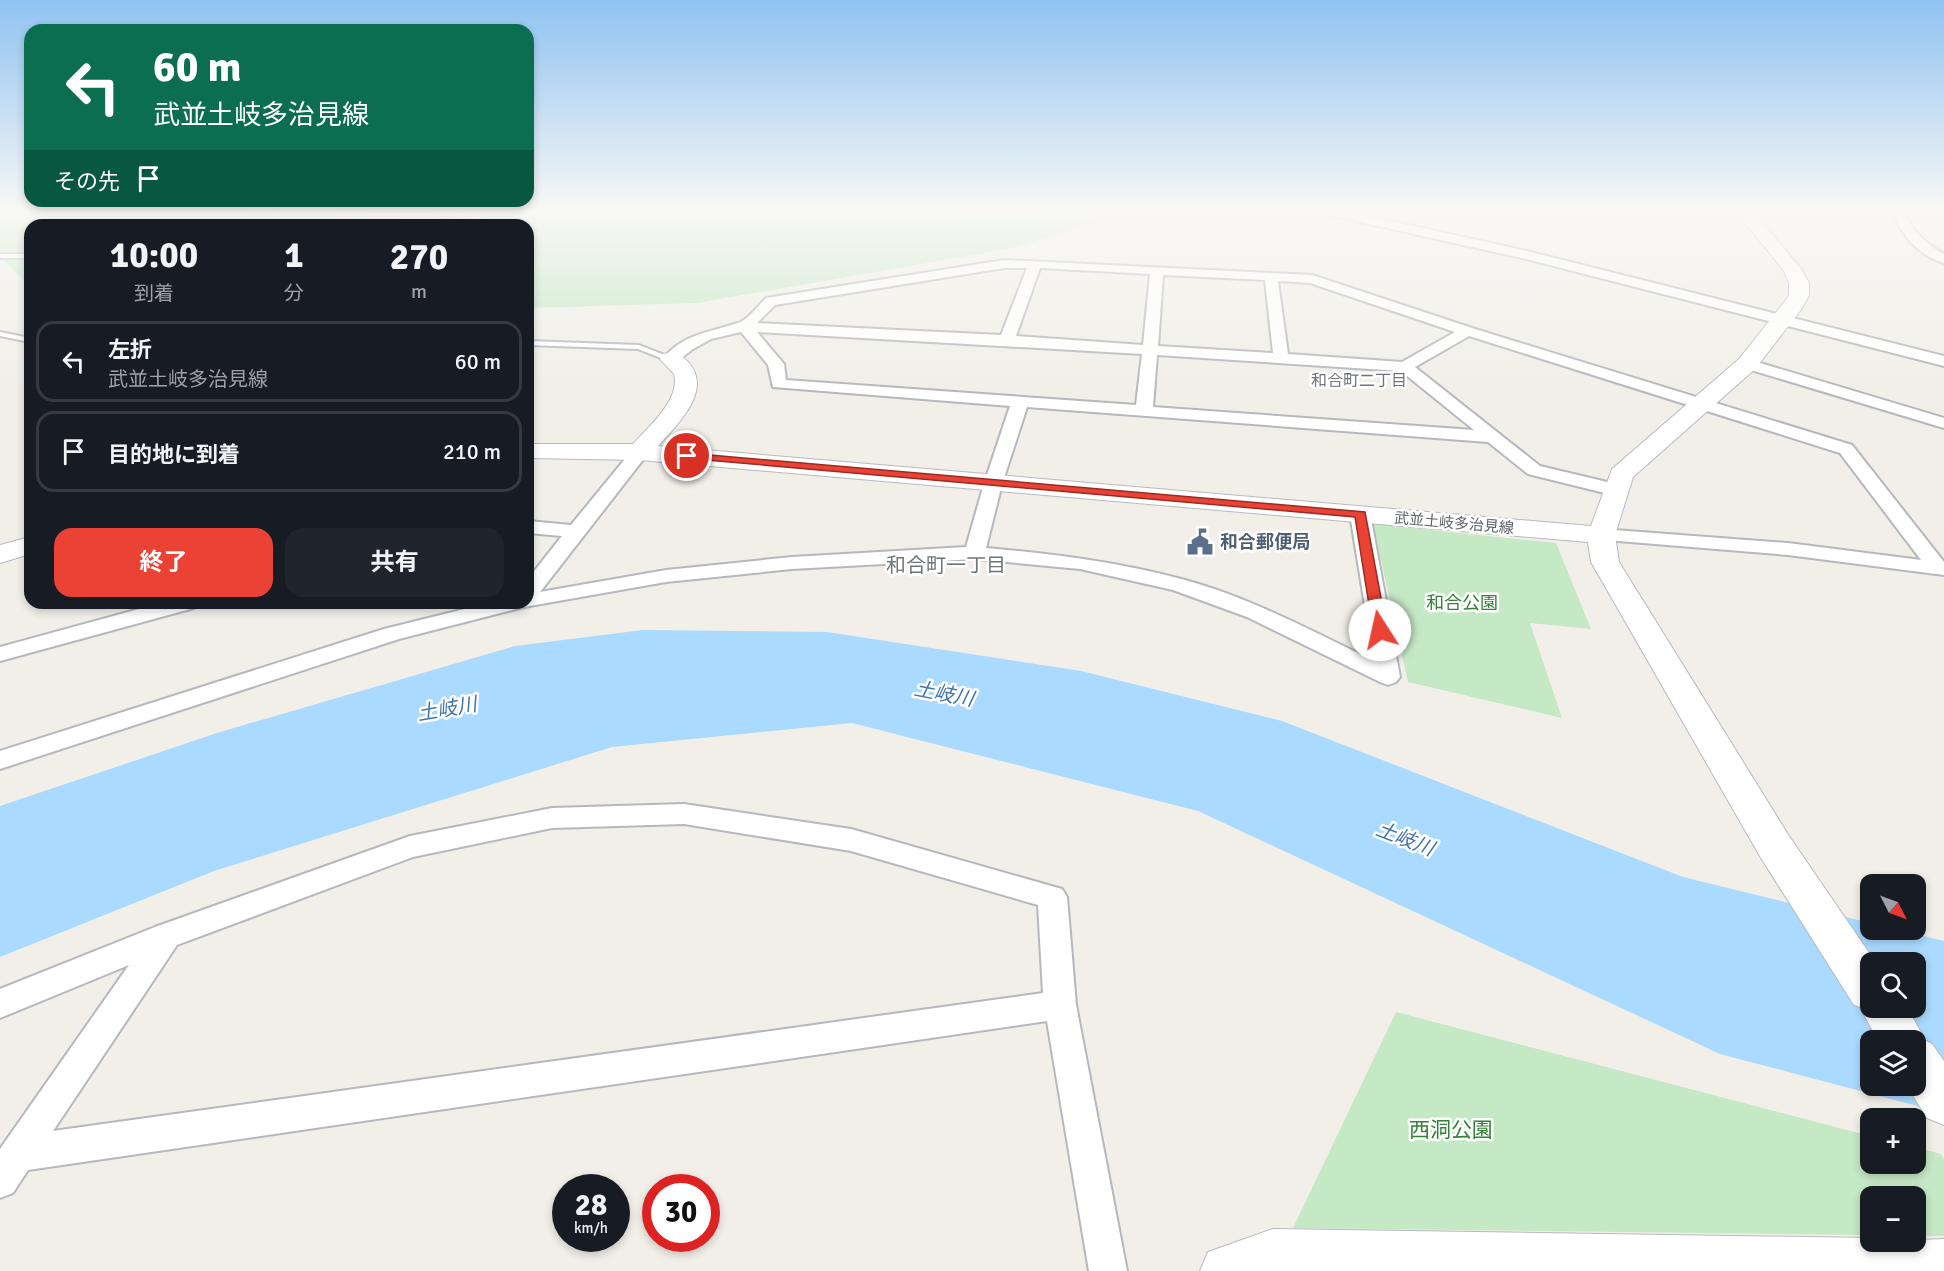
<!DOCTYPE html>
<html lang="ja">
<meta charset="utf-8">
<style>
body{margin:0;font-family:Signika,"Noto Sans JP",sans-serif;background:#20242c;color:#f1f3f6;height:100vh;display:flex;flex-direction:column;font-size:22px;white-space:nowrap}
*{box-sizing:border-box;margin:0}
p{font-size:20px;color:#9ea1a6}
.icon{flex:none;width:33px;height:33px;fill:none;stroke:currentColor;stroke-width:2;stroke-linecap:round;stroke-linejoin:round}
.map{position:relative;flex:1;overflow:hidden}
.panel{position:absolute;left:24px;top:219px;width:510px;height:390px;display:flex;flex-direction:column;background:#171b24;border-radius:18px;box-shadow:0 3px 9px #0003}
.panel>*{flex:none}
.banner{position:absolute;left:24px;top:24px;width:510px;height:183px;border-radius:18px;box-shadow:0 3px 9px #0003;background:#0b6e4f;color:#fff;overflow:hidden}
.needle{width:39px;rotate:132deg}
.tools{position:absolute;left:1860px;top:874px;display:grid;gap:12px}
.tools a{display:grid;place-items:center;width:66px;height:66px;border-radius:12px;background:#171b24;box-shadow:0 3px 9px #0003;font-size:30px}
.speed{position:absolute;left:552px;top:1174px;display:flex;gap:12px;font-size:30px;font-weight:700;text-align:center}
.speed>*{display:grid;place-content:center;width:78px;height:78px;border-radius:50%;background:#171b24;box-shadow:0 3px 9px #0003;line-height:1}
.speed small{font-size:15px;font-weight:400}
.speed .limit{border:9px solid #d22;background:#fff;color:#111}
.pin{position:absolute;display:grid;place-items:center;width:51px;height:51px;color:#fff;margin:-26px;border:3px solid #fff;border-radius:50%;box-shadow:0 2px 6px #0007}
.me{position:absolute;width:66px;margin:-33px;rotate:350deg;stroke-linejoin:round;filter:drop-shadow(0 0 4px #0008)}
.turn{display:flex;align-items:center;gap:21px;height:126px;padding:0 30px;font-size:27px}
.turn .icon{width:78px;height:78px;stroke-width:2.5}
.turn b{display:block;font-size:42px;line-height:51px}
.then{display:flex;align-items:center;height:57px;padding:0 30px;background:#0003;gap:12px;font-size:22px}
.eta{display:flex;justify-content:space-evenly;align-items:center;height:102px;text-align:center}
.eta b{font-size:36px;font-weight:700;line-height:42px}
.cta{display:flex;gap:12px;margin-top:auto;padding:12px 30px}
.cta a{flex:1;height:69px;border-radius:18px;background:#ea4335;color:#fff;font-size:24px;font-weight:700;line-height:69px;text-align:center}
.cta a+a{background:#20242c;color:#f1f3f6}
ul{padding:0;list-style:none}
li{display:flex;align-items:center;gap:18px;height:81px;margin:0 12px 9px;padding:0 18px;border:3px solid #363941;border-radius:18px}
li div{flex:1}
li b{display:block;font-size:22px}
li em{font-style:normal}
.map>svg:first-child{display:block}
.green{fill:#c5e8c5}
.water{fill:#aadaff;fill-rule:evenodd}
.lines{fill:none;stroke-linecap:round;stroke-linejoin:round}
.lane-casing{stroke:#b5b8bc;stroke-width:4}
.street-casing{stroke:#b5b8bc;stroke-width:4}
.secondary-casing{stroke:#b6babf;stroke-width:2}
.lane{fill:#fff;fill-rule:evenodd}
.street{fill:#fff;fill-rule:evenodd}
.secondary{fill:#fff;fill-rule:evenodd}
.route{fill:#ea4335;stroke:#982c22;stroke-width:1.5}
.labels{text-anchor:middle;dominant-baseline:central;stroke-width:5;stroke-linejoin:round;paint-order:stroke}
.far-street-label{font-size:15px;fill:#5f6368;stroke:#fff}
.far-neighbourhood-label{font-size:16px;fill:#70757a;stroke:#fff}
.service-label{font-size:18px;font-weight:bold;fill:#4e5e75;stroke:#fff;text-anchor:start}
.park-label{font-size:18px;fill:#348238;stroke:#fff}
.neighbourhood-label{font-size:20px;fill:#70757a;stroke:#fff}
.water-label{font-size:20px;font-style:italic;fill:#4174aa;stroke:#fff}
.near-park-label{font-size:21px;fill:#348238;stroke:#fff}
</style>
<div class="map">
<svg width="1944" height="1271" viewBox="0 0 1944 1271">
<rect width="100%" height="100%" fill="#f1efe8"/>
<g class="green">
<path d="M 0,211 L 878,211 L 1105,219 L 1013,248 L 697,303 L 528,308 L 528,225 L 30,225 L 30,287 L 0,256 Z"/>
<path d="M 1373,524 L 1556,543 L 1591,629 L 1530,623 L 1562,718 L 1408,682 Z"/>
<path d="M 1396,1012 L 1870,1136 L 1870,1164 L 1916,1164 L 1916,1147 L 1941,1154 L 1944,1159 L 1944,1236 L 1916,1236 L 1916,1197 L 1870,1197 L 1870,1235 L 1293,1228 Z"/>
</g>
<path class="water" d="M 643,630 L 827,632 L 1081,671 L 1282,721 L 1683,877 L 1870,923 L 1870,930 L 1899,930 L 1944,941 L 1944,1113 L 1720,1054 L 1198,811 L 852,723 L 612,747 L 214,871 L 0,957 L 0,806 L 217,733 L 515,646 ZM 1870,963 L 1916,963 L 1916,1008 L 1870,1008 ZM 1870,1041 L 1916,1041 L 1916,1086 L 1870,1086 Z"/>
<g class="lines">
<g class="lane-casing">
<g id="lane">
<path d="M 236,211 L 454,212 L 477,215 L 500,225 L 492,225 L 474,218 L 454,216 L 239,213 Z"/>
<rect x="0" y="254" width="30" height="4"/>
<path d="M 0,332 L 30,338 L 30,342 L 0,336 Z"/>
<path d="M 528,341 L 639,345 L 675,359 L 668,361 L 638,349 L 528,345 Z"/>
</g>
</g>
<g class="street-casing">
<g id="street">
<path d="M 1323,211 L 1345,211 L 1527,251 L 1944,356 L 1944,366 L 1526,259 L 1329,215 Z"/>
<path d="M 1892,211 L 1904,211 C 1912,232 1925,243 1944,254 L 1944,263 C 1919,256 1901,235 1892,211 Z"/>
<path d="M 1004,260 L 1312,275 L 1472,328 L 1852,445 L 1944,562 L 1944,575 L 1788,555 L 1594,539 L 1591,535 L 1594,531 L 1601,529 L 1788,543 L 1921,560 L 1840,453 L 1469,336 L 1415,367 L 1540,466 L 1624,486 L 1626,490 L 1624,494 L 1617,496 L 1528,474 L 1488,442 L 1027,407 L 1002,484 L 986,548 C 1054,554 1119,562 1185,580 C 1251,598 1312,631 1374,661 L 1350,514 L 1353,510 L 1367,510 L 1370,514 L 1400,677 L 1396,682 L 1388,685 L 1380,682 L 1247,617 L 1173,590 L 1080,569 L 975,559 L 792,569 L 666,582 L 524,607 L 399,639 L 0,769 L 0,751 L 384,629 L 489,603 L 528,603 L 528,579 L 562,536 L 528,533 L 528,521 L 571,525 L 634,448 L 646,448 L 649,452 L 540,592 L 666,570 L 792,557 L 966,547 L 984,484 L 1010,406 L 773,387 L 768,365 L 741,332 L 711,339 L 693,349 L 676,362 L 666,362 L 663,359 C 682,334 711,332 738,323 C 748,320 759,305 766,298 ZM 1004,268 L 1027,268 L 1001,335 L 757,323 L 775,305 ZM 1040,268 L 1150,274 L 1143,345 L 1016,336 ZM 1163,275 L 1265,280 L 1273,353 L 1158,346 ZM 1278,281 L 1310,283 L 1455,332 L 1402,362 L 1288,354 ZM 757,332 L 1142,354 L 1136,405 L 786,380 L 784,364 ZM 1157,355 L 1401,371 L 1474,430 L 1153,407 Z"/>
<path d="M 1747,359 L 1944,418 L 1944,428 L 1741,367 L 1739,364 L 1741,361 Z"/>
<path d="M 161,603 L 197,603 L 194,608 L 0,661 L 0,647 Z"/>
<path d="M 684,804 L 851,829 L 1062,889 L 1067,897 L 1076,1005 L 1127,1271 L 1089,1271 L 1047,1021 L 28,1170 L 13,1193 L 0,1198 L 0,1149 L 129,965 L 0,1018 L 0,989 L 155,927 L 410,836 L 552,808 ZM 684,824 L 851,851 L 1038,905 L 1043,993 L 53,1131 L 177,945 L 413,857 L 552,828 Z"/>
</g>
</g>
<g class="secondary-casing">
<g id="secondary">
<path d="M 1736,211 L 1753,211 L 1802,270 L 1809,283 L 1809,296 L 1800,311 L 1755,369 L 1633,477 L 1615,535 L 1619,562 L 1789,836 L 1876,963 L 1870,963 L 1870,1008 L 1907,1008 L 1926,1041 L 1932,1044 L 1944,1061 L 1944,1125 L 1927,1118 L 1907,1086 L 1916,1086 L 1916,1041 L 1878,1041 L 1860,1007 L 1854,1005 L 1761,858 L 1591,562 L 1588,542 L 640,460 L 528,458 L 528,444 L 633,444 C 648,427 681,400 674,374 L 660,359 L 663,354 C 674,352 681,354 688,362 C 714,390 677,425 658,446 L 1591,526 L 1612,469 L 1739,359 L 1789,296 L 1789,283 L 1784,271 Z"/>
<path d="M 30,537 L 30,554 L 0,563 L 0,545 Z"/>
<path d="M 1273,1229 L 1870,1238 L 1870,1242 L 1944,1239 L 1944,1271 L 1200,1271 L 1208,1252 Z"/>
</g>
</g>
<use href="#lane" class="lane"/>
<use href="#street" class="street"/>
<use href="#secondary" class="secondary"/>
</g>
<linearGradient id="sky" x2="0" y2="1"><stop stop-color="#8fc3f1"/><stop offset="0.54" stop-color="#f9f8f5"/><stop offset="1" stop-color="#f9f8f5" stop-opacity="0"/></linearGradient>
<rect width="1944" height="389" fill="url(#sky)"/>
<path class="route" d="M 687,453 L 1365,512 L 1387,630 L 1380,635 L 1373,630 L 1355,517 L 683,458 L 683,454 Z"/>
<defs>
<g id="civic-bare" transform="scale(2.07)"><path d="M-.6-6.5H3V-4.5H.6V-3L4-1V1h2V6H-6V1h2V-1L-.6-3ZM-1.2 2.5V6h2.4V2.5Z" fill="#5c6f8a" stroke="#fff" stroke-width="2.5" paint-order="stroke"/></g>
</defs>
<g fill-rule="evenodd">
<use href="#civic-bare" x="1200" y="542"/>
</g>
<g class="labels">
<g class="far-street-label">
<text transform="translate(1454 523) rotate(5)">武並土岐多治見線</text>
</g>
<g class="far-neighbourhood-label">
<text x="1359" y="381">和合町二丁目</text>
</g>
<g class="service-label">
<text x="1220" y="542">和合郵便局</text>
</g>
<g class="park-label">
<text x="1462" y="603">和合公園</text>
</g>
<g class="neighbourhood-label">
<text x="946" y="565">和合町一丁目</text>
</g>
<g class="water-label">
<text transform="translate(944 694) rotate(11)">土岐川</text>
<text transform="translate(447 709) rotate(-10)">土岐川</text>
<text transform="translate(1405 839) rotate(21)">土岐川</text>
</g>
<g class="near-park-label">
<text x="1451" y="1130">西洞公園</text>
</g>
</g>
</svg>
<div class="tools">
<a><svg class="needle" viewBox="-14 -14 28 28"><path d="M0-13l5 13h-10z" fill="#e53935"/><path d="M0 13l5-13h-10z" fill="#9ea1a6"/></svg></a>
<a><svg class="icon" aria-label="search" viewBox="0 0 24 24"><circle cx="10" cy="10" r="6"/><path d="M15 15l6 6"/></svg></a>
<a><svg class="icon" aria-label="layers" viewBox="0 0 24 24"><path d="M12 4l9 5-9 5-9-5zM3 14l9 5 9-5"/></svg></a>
<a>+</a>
<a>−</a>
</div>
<div class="speed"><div>28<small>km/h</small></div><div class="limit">30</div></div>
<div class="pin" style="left:687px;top:456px;background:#d93025"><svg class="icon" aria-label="arrive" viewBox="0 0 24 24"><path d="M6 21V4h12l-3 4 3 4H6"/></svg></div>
<svg class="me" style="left:1380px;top:630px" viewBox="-20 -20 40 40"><circle r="19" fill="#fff"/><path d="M0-13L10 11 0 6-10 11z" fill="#ea4335"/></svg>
<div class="banner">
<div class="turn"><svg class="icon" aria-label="left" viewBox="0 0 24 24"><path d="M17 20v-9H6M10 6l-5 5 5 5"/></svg><div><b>60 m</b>武並土岐多治見線</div></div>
<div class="then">その先<svg class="icon" aria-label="arrive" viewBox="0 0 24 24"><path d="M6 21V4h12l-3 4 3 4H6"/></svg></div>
</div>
<section class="panel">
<div class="eta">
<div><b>10:00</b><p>到着</p></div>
<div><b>1</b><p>分</p></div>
<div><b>270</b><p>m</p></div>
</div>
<ul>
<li><svg class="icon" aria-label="left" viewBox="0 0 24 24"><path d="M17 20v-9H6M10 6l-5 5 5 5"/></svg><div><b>左折</b><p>武並土岐多治見線</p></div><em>60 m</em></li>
<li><svg class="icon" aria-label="arrive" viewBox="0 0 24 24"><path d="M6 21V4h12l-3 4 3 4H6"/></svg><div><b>目的地に到着</b></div><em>210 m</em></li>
</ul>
<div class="cta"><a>終了</a><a>共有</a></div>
</section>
</div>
